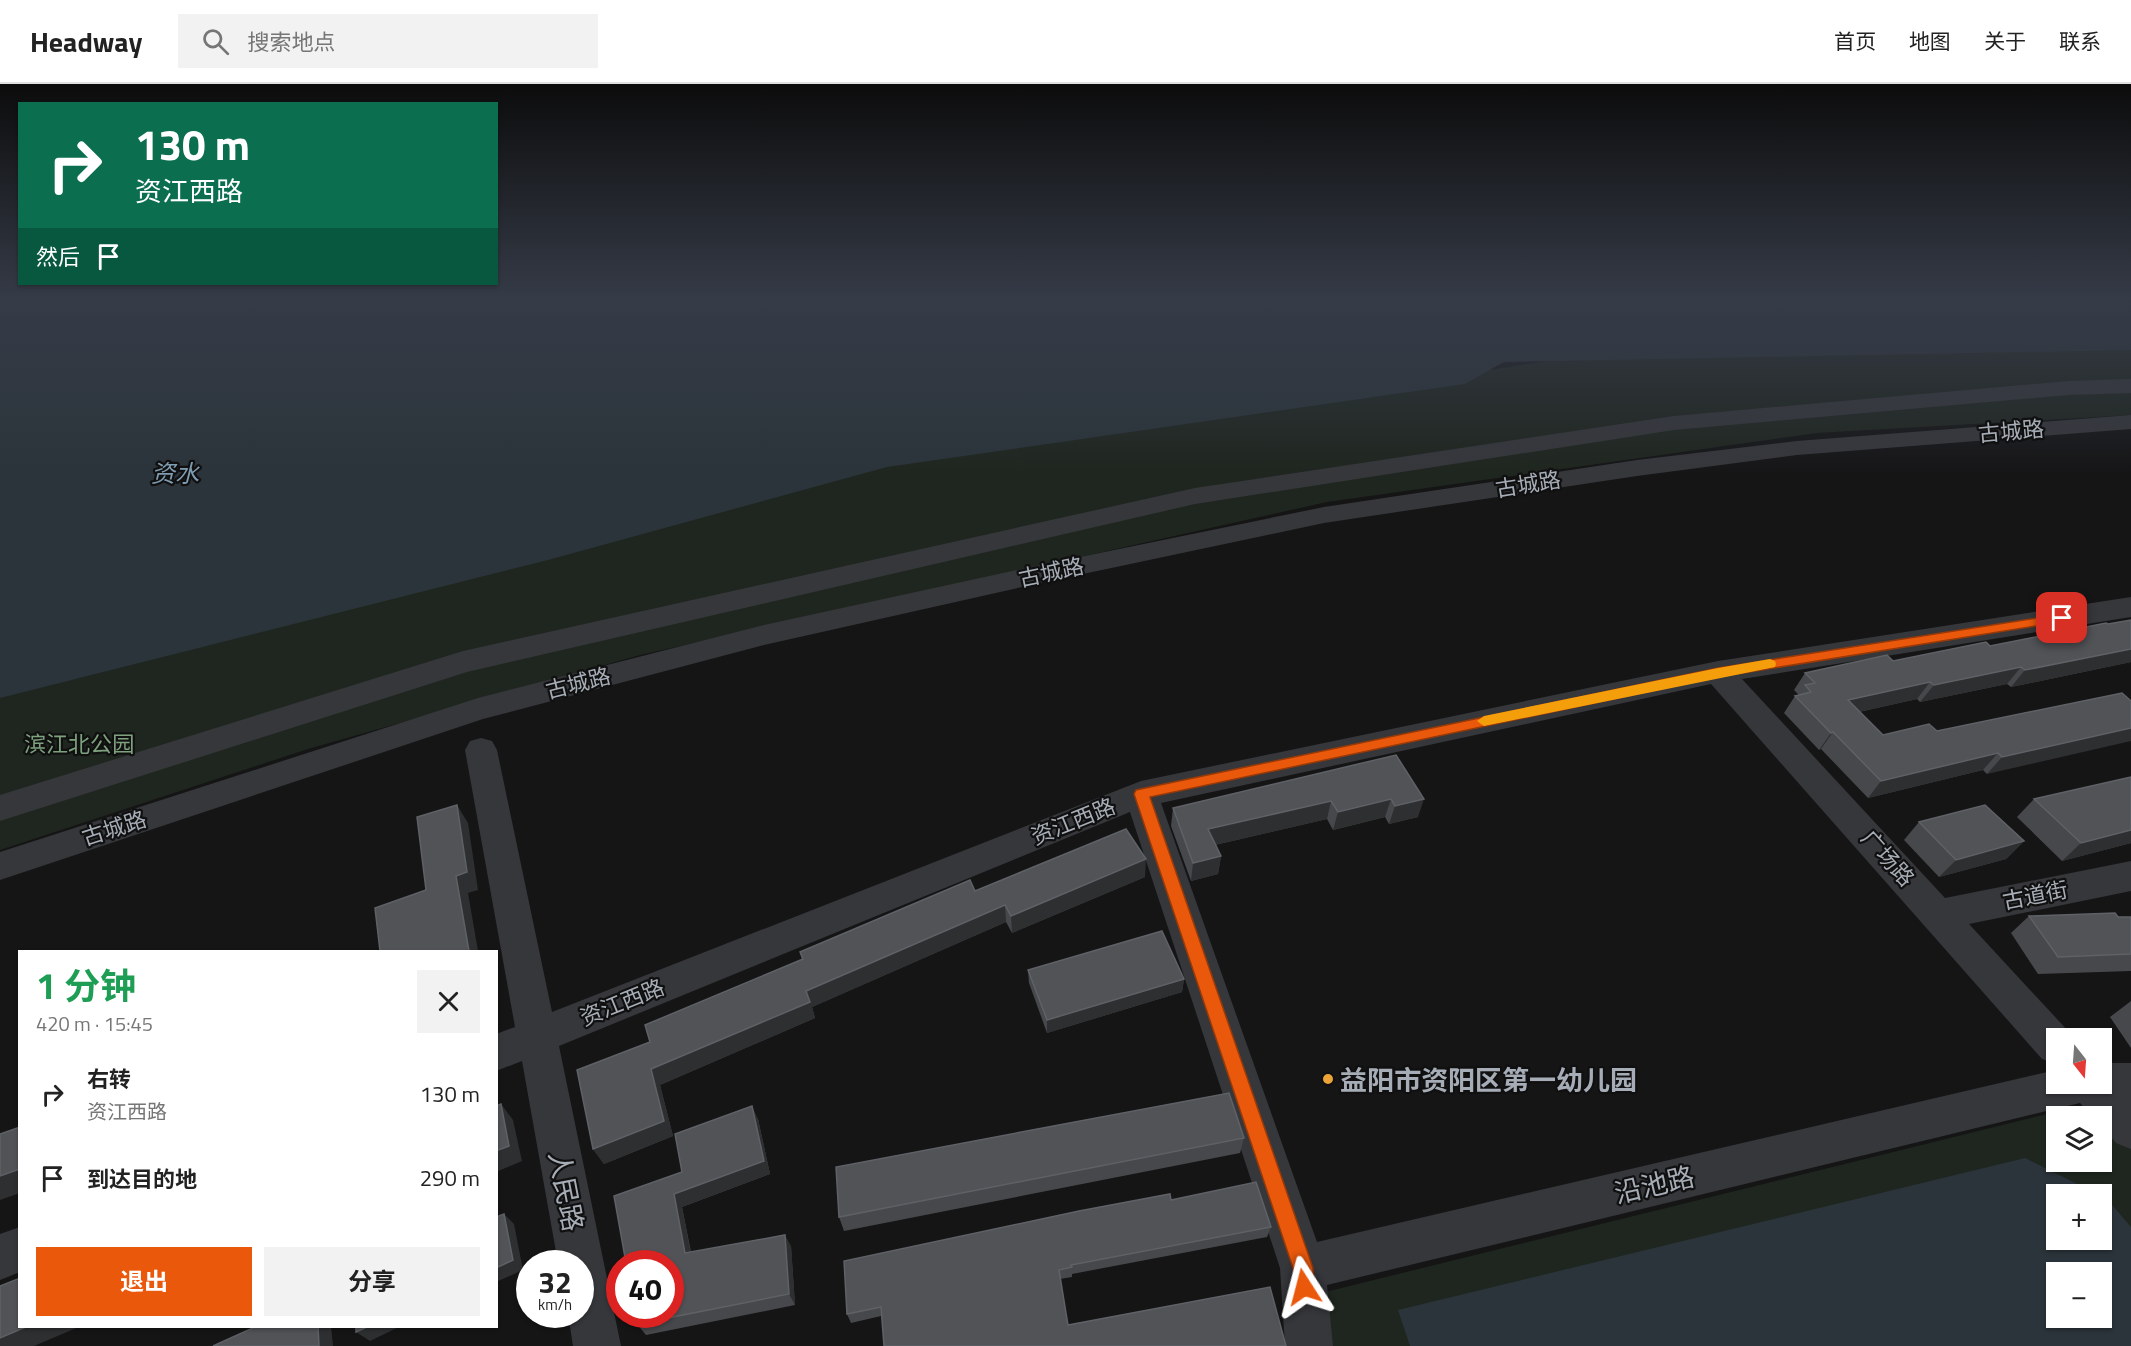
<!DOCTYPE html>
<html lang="zh">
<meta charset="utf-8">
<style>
body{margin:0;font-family:"Titillium Web","Noto Sans SC",sans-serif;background:#f2f2f2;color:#222;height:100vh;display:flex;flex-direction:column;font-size:22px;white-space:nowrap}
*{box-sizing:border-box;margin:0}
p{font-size:20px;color:#767676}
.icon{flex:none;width:33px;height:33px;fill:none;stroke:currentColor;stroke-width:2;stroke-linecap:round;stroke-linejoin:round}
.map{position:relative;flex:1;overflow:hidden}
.panel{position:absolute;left:18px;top:866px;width:480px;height:378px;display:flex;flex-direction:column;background:#fff;border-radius:0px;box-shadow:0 2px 4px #0004}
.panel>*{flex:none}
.banner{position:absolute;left:18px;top:18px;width:480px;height:183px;border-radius:0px;box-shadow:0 2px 4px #0004;background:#0b6e4f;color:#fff;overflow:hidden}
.needle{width:39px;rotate:163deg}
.buttons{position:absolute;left:2046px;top:944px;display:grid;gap:12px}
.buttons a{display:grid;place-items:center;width:66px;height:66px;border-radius:0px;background:#fff;box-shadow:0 2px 4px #0004;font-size:30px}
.speed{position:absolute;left:516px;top:1166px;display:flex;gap:12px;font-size:30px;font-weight:700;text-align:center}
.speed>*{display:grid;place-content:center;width:78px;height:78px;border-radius:50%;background:#fff;box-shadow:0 2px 4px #0004;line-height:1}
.speed small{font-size:15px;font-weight:400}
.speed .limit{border:9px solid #d22;background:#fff;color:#111}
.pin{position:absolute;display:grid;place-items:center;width:51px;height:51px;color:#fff;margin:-26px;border-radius:12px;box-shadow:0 3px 9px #0006}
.me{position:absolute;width:66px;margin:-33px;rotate:351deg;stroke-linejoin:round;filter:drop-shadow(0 0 4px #0008)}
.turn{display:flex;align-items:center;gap:21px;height:126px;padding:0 18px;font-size:27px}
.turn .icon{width:78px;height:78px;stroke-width:2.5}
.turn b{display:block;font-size:42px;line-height:51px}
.then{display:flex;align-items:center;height:57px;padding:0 18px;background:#0003;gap:12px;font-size:22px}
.round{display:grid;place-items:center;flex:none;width:63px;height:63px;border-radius:0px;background:#f2f2f2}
.summary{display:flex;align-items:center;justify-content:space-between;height:102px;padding:0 18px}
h1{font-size:36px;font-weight:700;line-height:45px;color:#1e9e55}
.action{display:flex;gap:12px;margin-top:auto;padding:12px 18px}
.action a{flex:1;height:69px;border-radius:0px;background:#ea580c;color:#fff;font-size:24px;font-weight:700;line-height:69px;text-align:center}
.action a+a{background:#f2f2f2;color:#222}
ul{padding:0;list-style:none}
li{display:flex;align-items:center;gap:18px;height:84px;padding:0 18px}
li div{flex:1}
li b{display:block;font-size:22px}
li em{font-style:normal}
header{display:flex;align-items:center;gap:36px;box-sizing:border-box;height:84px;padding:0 30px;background:#fff;border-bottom:2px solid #e0e0e0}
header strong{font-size:28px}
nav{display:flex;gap:33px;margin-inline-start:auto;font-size:21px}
.search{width:420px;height:54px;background:#f2f2f2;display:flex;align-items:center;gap:15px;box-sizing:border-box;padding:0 21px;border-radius:0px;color:#767676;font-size:22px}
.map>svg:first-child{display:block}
.green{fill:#1f261f;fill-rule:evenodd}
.water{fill:#2b343a;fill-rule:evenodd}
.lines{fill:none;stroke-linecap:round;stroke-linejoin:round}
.minor{fill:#36373b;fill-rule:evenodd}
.wall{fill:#46484b}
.shaded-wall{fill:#2e2f31}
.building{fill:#515357;stroke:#5e6166;stroke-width:1.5}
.route{fill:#ea580c;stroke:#983908;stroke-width:1.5}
.slow{fill:#f59e0b}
.poi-dot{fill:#eda436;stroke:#101011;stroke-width:2}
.labels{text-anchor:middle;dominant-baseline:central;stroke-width:4.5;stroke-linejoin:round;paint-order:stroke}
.street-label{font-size:22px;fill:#a7adb6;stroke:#101011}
.park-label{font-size:22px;fill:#7ea17e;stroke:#101011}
.water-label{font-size:24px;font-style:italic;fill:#7f9cb1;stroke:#101011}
.near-poi-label{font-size:27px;font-weight:bold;fill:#a7adb6;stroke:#101011;text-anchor:start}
.near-street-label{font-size:27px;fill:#a7adb6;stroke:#101011}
</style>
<header>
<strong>Headway</strong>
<div class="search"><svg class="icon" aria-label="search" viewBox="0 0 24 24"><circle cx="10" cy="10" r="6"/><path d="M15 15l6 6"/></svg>搜索地点</div>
<nav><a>首页</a><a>地图</a><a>关于</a><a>联系</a></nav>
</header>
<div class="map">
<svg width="2131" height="1262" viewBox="0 0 2131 1262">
<rect width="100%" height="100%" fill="#151516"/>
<g class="green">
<path d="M 1643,262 L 2131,262 L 2131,331 L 1817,349 L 1327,418 L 640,571 L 308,665 L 0,766 L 0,601 L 842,387 Z"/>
<path d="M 2088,1020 L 2131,1020 L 2131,1262 L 1331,1262 L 1313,1211 ZM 2056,1032 L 2102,1032 L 2102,1077 L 2056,1077 ZM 2056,1110 L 2102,1110 L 2102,1155 L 2056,1155 ZM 2056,1188 L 2102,1188 L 2102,1233 L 2056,1233 Z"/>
</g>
<g class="water">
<path d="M 0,213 L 2131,213 L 2131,266 L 1504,278 L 1465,300 L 887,383 L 548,476 L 0,614 Z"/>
<path d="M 2025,1074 L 2097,1110 L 2056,1110 L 2056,1155 L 2102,1155 L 2102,1112 L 2107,1115 L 2131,1143 L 2131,1262 L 1410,1262 L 1398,1226 ZM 2056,1188 L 2102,1188 L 2102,1233 L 2056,1233 Z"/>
</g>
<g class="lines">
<g class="minor">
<path d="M 2131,295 L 2131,309 L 2069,311 L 1674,346 L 1195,420 L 467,588 L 0,737 L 0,711 L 463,567 L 1195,404 L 1674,332 L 2069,297 Z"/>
<path d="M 2131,331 L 2131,345 L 1797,371 L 1637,392 L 1324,439 L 1031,501 L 764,561 L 483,635 L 0,796 L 0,768 L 478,614 L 764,541 L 1031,483 L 1324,423 L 1637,376 L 1797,357 Z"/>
<path d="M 2131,513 L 2131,533 L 1742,595 L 1945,814 L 2131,777 L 2131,807 L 1969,840 L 2070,949 L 2072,954 L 2056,954 L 2056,980 L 2042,975 L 1711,600 L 1161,719 L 1317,1158 L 2056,986 L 2056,999 L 2102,999 L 2102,979 L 2131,979 L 2131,1065 L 2116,1059 L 2102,1043 L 2102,1032 L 2092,1032 L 2080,1019 L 1327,1201 L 1333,1262 L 1285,1262 L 1280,1184 L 1130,728 L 559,962 L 621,1262 L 573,1262 L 568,1230 L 580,1230 L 580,1179 L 558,1179 L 522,977 L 496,987 L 496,950 L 515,943 L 465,666 L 470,657 L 481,654 L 492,657 L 497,666 L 552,928 L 1141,697 L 1718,577 Z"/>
<path d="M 20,1143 L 20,1188 L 0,1196 L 0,1150 Z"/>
</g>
</g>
<g class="wall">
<path d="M 2131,536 L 2131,578 L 2011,603 L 2007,600 L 1920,618 L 1917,615 L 1859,628 L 1883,651 L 1937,647 L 2122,609 L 1987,690 L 1983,686 L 1868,714 L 1821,665 L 1819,666 L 1784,629 L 1795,612 L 1799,611 L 1794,606 L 1805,589 L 1893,577 L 1990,562 Z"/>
<path d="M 1396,671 L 1418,733 L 1389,740 L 1385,733 L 1333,746 L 1327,735 L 1215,761 L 1221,772 L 1218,790 L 1191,797 L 1171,742 L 1173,724 Z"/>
<path d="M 2131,693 L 2131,759 L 2062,777 L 2017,733 L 2034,715 Z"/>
<path d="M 1919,738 L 2024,757 L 2006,775 L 1939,793 L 1904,756 Z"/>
<path d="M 1145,793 L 1012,849 L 1006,838 L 812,923 L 815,934 L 660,1001 L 673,1052 L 604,1080 L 593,1065 L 650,958 L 802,876 L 800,868 L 975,807 Z"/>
<path d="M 2029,832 L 2131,833 L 2131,887 L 2038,890 L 2011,849 Z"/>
<path d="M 1028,886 L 1184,895 L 1182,908 L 1047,949 L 1029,899 Z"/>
<path d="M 2131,917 L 2131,964 L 2110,933 Z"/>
<path d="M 758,1035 L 770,1090 L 682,1123 L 691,1168 L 791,1162 L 795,1221 L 646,1251 L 637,1240 L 682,1088 Z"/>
<path d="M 1244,1054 L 1240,1069 L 844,1147 L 839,1133 Z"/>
<path d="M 1171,1116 L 1271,1143 L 1267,1153 L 1072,1190 L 1072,1193 L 1060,1195 L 1068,1241 L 1286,1262 L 881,1232 L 851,1239 L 847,1230 Z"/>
</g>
<g class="shaded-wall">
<path d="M 2131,565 L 2131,578 L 2011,603 L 2025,586 Z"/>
<path d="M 2021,583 L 2007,600 L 1920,618 L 1934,601 Z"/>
<path d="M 1930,598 L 1917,615 L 1836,633 L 1848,616 Z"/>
<path d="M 2131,644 L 2131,657 L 1987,690 L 2002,673 Z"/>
<path d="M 1833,648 L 1821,665 L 1819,666 L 1831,649 Z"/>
<path d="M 1998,669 L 1983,686 L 1868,714 L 1881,697 Z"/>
<path d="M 1391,715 L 1385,733 L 1333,746 L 1338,728 Z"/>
<path d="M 1424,715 L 1418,733 L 1389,740 L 1395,722 Z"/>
<path d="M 1331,717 L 1327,735 L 1206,763 L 1208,745 Z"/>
<path d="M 457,721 L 468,739 L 478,806 L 468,809 L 478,867 L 469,867 L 456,792 Z"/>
<path d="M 2131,746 L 2131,759 L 2062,777 L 2081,759 Z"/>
<path d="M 2024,757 L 2006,775 L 1939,793 L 1956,776 Z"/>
<path d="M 1221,772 L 1218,790 L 1191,797 L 1193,779 Z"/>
<path d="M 1146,775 L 1145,793 L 1012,849 L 1011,832 Z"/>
<path d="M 1005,821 L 1006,838 L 812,923 L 815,934 L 660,1001 L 673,1052 L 604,1080 L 593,1065 L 651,985 L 806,907 Z"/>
<path d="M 1184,895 L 1182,908 L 1047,949 L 1047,936 Z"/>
<path d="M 501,1020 L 513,1036 L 522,1077 L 496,1088 L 496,1067 Z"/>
<path d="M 752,1022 L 758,1035 L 770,1090 L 682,1123 L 693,1181 L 685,1169 L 674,1110 Z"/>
<path d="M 20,1085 L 20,1109 L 0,1116 L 0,1092 Z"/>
<path d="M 504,1130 L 514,1140 L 523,1186 L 496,1198 L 496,1184 Z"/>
<path d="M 785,1151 L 791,1162 L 795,1221 L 789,1210 Z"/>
<path d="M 28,1242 L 81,1242 L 34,1262 L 0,1262 L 0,1254 Z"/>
<path d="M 318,1242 L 331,1242 L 333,1262 L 319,1262 Z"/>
<path d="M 369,1242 L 401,1242 L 370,1257 L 356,1248 Z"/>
</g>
<g class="building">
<path d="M 2131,536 L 2131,565 L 2025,586 L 2021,583 L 1934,601 L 1930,598 L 1848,616 L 1883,651 L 1929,640 L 1937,647 L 2122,609 L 2131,617 L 2131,644 L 2002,673 L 1998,669 L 1881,697 L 1833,648 L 1831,649 L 1795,612 L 1811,608 L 1805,601 L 1815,599 L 1805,589 L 1887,571 L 1893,577 L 1986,558 L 1990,562 L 2106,539 L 2108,540 Z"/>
<path d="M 1396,671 L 1424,715 L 1395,722 L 1391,715 L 1338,728 L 1331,717 L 1208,745 L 1221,772 L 1193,779 L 1173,724 Z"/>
<path d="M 2131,693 L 2131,746 L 2081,759 L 2034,715 Z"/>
<path d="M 457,721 L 467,788 L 456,792 L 469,867 L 380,867 L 375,824 L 426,806 L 417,733 Z"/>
<path d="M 1985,721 L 2024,757 L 1956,776 L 1919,738 Z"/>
<path d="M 1126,745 L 1146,775 L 1011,832 L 1005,821 L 806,907 L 810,918 L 651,985 L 664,1037 L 593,1065 L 577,986 L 650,958 L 645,941 L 803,875 L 800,868 L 970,796 L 975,807 Z"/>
<path d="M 2115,829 L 2118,833 L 2131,833 L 2131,870 L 2058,873 L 2029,832 Z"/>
<path d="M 1162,847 L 1184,895 L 1047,936 L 1028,886 Z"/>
<path d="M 1229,1009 L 1244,1054 L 839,1133 L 836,1083 Z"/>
<path d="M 501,1020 L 509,1062 L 496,1067 L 496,1022 Z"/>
<path d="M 752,1022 L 764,1077 L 674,1110 L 685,1169 L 785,1151 L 789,1210 L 637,1240 L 635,1230 L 670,1230 L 670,1179 L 626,1179 L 614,1112 L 682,1088 L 675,1050 Z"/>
<path d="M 20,1043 L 20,1085 L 0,1092 L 0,1050 Z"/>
<path d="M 1256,1098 L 1271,1143 L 1071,1181 L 1072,1183 L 1059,1186 L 1068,1241 L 1270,1203 L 1286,1262 L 884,1262 L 881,1223 L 847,1230 L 844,1177 L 1079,1127 L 1170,1110 L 1171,1116 Z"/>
<path d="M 504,1130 L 513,1176 L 496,1184 L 496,1133 Z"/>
<path d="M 20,1194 L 20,1242 L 28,1242 L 0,1254 L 0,1202 Z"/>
<path d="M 257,1242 L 318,1242 L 319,1262 L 213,1262 Z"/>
<path d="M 356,1242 L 369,1242 L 356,1248 Z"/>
</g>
<linearGradient id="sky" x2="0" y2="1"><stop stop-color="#0c0c0c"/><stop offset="0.55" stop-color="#353b47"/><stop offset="1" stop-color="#353b47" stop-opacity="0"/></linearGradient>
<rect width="2131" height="390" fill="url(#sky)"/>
<path class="route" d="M 2062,530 L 2068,534 L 2067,537 L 1718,593 L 1150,713 L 1313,1184 L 1314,1203 L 1311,1210 L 1304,1213 L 1297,1210 L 1293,1184 L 1134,710 L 1136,706 L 1718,584 Z"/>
<path class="slow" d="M 1770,575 L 1775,577 L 1776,580 L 1775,583 L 1484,642 L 1477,637 L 1484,632 L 1718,584 Z"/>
<circle class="poi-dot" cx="1328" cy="995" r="6"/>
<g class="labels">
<g class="street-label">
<text transform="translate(2011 347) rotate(-5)">古城路</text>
<text transform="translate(1528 400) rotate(-9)">古城路</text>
<text transform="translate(1051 488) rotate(-12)">古城路</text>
<text transform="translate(578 599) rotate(-14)">古城路</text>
<text transform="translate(1073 737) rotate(-22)">资江西路</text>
<text transform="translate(114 744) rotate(-18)">古城路</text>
<text transform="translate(1888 774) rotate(48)">广场路</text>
<text transform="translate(2035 811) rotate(-11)">古道街</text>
<text transform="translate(622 918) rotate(-22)">资江西路</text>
</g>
<g class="park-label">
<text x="79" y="660">滨江北公园</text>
</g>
<g class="water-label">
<text x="175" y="389">资水</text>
</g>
<g class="near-poi-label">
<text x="1340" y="995">益阳市资阳区第一幼儿园</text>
</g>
<g class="near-street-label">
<text transform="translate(1654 1100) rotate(-13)">沿池路</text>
<text transform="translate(567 1107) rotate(79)">人民路</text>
</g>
</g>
</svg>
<div class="buttons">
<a><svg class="needle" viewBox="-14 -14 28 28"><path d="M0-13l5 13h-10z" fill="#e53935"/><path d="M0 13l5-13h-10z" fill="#767676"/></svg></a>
<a><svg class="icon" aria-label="layers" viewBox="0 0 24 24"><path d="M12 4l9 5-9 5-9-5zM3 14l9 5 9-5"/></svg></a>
<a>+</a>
<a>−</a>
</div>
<div class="speed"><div>32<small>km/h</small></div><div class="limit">40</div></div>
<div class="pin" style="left:2062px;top:534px;background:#d93025"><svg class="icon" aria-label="arrive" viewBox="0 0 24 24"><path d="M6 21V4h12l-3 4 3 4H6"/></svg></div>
<svg class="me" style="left:1304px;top:1203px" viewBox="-20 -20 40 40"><path d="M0-17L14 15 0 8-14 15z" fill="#ea580c" stroke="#fff" stroke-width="4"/></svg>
<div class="banner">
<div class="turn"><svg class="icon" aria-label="right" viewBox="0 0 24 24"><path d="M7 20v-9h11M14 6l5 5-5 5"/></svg><div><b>130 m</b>资江西路</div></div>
<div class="then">然后<svg class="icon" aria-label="arrive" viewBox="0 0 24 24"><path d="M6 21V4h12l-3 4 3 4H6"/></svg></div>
</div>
<section class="panel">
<div class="summary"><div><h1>1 分钟</h1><p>420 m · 15:45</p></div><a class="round"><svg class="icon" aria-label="close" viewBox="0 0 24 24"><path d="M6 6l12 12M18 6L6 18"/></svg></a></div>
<ul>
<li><svg class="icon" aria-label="right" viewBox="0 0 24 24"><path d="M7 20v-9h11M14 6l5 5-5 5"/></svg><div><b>右转</b><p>资江西路</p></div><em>130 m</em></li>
<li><svg class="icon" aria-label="arrive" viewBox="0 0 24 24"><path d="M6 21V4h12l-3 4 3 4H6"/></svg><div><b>到达目的地</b></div><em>290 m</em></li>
</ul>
<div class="action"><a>退出</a><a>分享</a></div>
</section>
</div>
